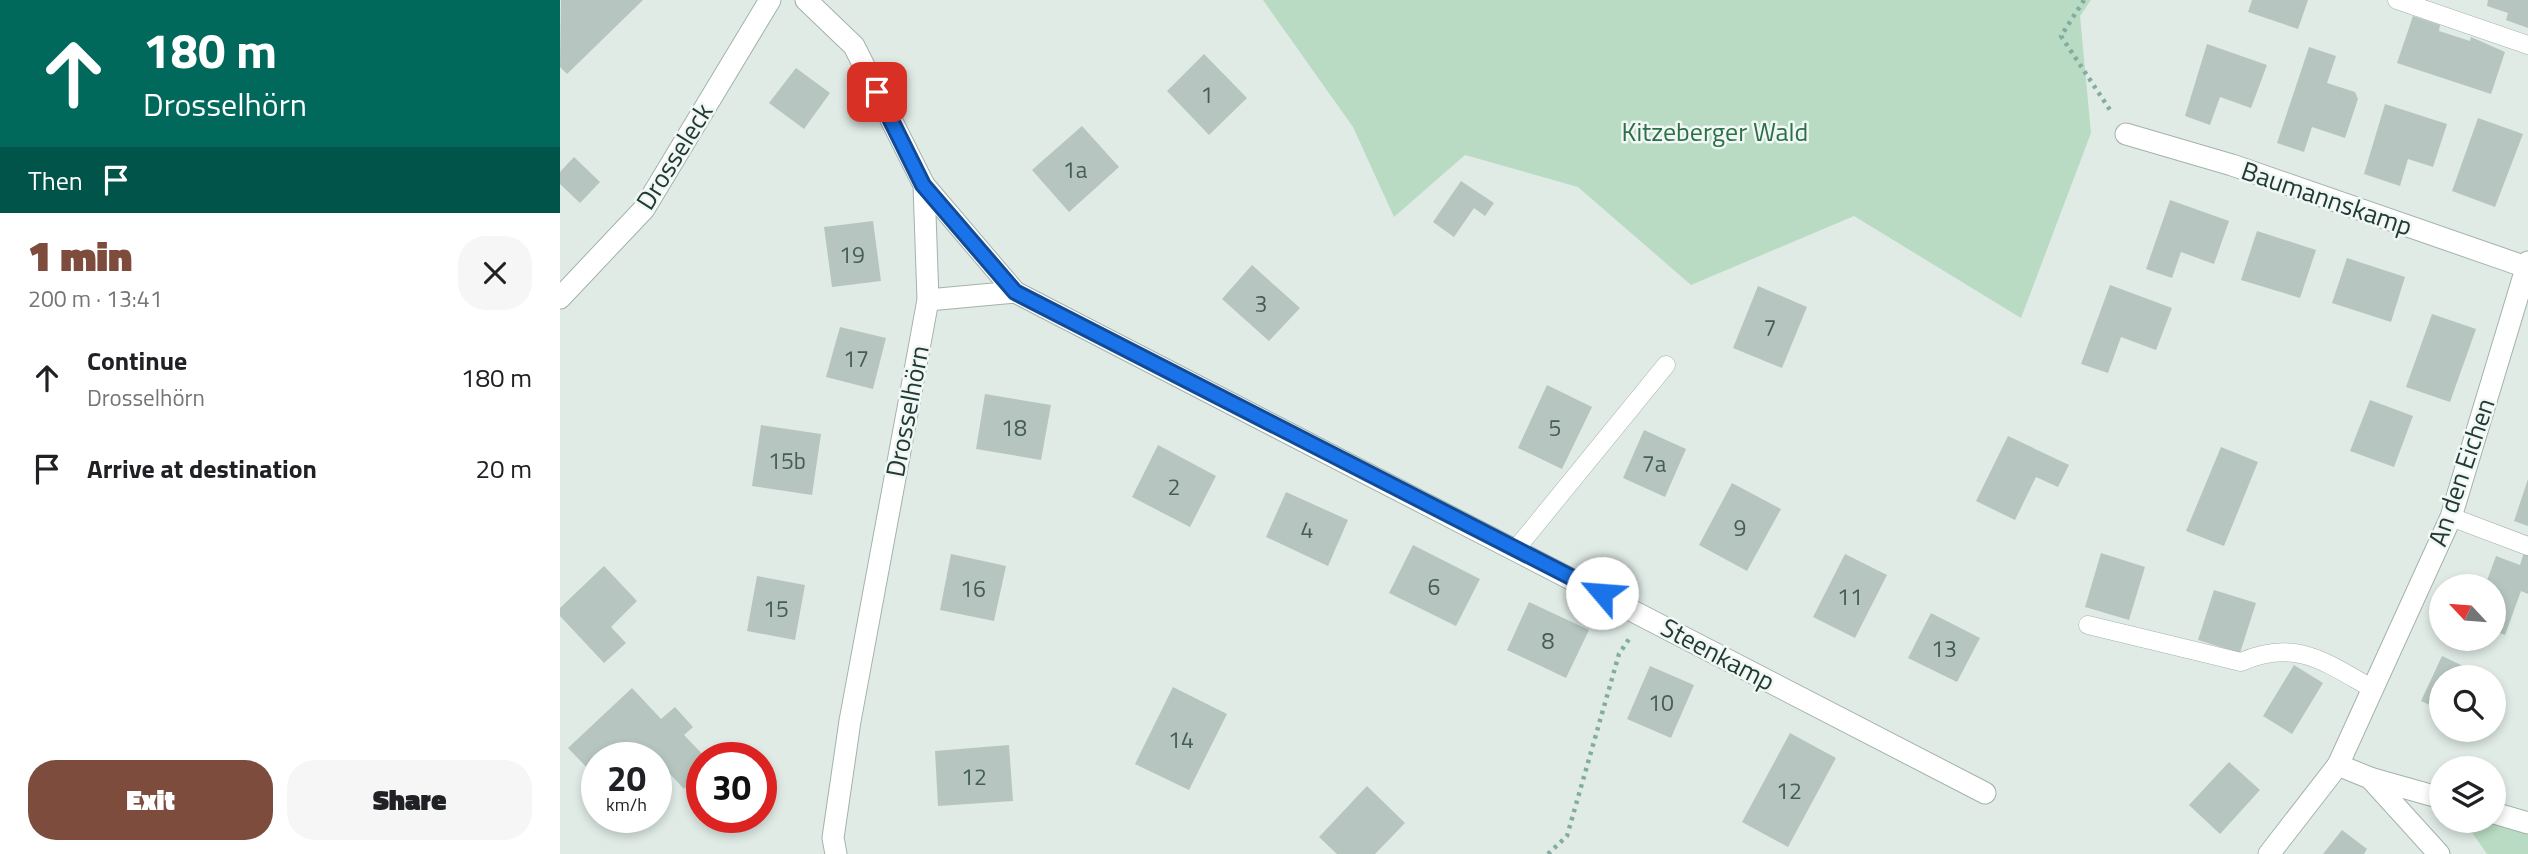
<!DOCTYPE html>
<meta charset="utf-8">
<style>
body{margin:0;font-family:"Titillium Web",sans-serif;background:#f6f6f6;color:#202124;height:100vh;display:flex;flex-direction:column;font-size:26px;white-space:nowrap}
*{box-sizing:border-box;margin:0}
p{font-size:23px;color:#757577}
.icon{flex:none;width:38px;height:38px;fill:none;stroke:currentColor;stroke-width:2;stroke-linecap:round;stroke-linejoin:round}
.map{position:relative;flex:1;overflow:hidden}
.side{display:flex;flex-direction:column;background:#fff;width:560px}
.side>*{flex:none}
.banner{background:#00695c;color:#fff;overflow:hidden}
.needle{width:46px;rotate:296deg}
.tools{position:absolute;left:1869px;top:574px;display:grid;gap:14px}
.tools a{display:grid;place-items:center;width:77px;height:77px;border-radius:50%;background:#fff;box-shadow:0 4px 10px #0003;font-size:35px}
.speed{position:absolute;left:21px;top:742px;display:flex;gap:14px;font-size:35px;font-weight:700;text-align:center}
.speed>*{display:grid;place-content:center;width:91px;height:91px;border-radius:50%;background:#fff;box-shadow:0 4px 10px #0003;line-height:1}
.speed small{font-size:18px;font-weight:400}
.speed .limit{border:10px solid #d22;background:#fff;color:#111}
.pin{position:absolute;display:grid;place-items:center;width:60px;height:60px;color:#fff;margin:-30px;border-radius:14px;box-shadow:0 4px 10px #0006}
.me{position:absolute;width:77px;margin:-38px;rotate:297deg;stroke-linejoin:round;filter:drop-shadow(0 0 5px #0008)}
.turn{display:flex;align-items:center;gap:24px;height:147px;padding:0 28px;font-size:32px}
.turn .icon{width:91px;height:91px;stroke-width:2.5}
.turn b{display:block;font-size:49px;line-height:60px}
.then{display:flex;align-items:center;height:66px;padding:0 28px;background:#0003;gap:14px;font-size:26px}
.round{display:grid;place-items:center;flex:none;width:74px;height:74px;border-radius:28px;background:#f6f6f6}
.summary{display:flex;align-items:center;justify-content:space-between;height:119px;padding:0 28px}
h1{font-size:42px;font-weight:800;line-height:52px;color:#7d4c3d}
.cta{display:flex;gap:14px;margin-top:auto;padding:14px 28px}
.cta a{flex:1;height:80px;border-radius:28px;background:#7d4c3d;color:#fff;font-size:28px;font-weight:800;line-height:80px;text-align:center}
.cta a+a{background:#f6f6f6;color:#202124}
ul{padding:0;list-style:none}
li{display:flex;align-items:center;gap:21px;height:91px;padding:0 28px}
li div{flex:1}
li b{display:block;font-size:26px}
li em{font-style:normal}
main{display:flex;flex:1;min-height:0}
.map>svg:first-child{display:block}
.green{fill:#b9dbc3}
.building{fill:#b6c5bf}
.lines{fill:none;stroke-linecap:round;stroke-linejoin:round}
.service-casing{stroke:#a3b2ad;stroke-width:19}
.minor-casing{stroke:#a3b2ad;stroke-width:23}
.path{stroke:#81ada0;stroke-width:4.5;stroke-dasharray:3.5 5;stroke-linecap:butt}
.service{stroke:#fff;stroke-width:18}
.minor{stroke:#fff;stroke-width:21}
.route-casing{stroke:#114b97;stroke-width:18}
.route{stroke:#1a73e8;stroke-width:12}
.labels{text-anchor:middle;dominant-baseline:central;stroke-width:5;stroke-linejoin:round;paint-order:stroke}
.number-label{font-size:23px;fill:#465d57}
.park-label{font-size:26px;fill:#2d7048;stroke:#f0f7f4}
.street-label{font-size:26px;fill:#213a34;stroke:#f0f7f4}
</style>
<main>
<section class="side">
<div class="banner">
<div class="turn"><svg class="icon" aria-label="ahead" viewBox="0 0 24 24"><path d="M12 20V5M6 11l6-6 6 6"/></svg><div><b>180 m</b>Drosselhörn</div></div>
<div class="then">Then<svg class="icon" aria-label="arrive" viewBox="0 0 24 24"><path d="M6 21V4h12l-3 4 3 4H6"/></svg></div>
</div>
<div class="summary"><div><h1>1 min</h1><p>200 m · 13:41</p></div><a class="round"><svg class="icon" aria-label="close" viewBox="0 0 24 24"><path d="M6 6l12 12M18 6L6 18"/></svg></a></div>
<ul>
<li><svg class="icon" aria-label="ahead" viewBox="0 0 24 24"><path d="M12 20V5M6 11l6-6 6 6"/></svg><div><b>Continue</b><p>Drosselhörn</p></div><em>180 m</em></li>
<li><svg class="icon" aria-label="arrive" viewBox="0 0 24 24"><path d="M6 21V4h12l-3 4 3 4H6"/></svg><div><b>Arrive at destination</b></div><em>20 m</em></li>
</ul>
<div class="cta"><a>Exit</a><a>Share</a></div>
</section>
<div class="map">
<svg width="1968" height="854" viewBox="0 0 1968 854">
<rect width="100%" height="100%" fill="#e0ebe6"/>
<g class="green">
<path d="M 703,0 L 1531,0 L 1520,16 L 1531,133 L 1461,318 L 1294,216 L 1131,285 L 1018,187 L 905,155 L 834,217 L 793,127 Z"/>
<path d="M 1904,821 L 1934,821 L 1968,831 L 1968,854 L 1927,854 Z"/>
</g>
<g class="building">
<path d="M 1,0 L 83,0 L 7,74 L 0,67 Z"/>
<path d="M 1692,0 L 1748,0 L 1738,29 L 1688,12 Z"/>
<path d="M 1928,0 L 1968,0 L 1968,28 L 1946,20 L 1948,13 L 1927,6 Z"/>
<path d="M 1853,16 L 1880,25 L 1879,31 L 1910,41 L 1911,37 L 1945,52 L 1931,94 L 1837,63 Z"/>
<path d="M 1647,44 L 1707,65 L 1691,108 L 1660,97 L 1650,125 L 1625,116 Z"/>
<path d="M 1749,47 L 1776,56 L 1767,83 L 1795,92 L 1798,99 L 1785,138 L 1752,127 L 1744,152 L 1717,143 Z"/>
<path d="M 644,54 L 687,98 L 649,135 L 607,91 Z"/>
<path d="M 236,68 L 270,93 L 244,129 L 209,103 Z"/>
<path d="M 1825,104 L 1887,124 L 1873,167 L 1848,159 L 1840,186 L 1804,174 Z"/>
<path d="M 1918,118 L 1963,134 L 1935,207 L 1892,191 Z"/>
<path d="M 522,126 L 559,167 L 509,212 L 472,170 Z"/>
<path d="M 14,157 L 40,182 L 20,203 L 0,184 L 0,172 Z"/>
<path d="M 901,181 L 934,203 L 925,216 L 914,208 L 894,237 L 873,222 Z"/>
<path d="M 1610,200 L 1669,221 L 1654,264 L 1621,252 L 1612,278 L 1586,269 Z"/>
<path d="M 313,221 L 321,281 L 272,287 L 264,227 Z"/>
<path d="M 1697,231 L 1756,250 L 1740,298 L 1681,280 Z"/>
<path d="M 1787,258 L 1845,277 L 1831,322 L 1772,303 Z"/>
<path d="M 692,265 L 740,308 L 709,341 L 662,299 Z"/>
<path d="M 1550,285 L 1612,308 L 1596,350 L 1561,337 L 1548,373 L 1521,364 Z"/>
<path d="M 1198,286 L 1247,307 L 1222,368 L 1173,348 Z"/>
<path d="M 1872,314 L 1916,329 L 1890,402 L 1846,387 Z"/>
<path d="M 280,327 L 326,338 L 313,389 L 266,377 Z"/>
<path d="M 987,385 L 1032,407 L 1002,469 L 958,448 Z"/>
<path d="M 425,394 L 491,405 L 481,460 L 416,449 Z"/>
<path d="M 1810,400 L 1853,416 L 1834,467 L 1790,451 Z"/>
<path d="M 201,425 L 261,434 L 252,495 L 192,486 Z"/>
<path d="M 1084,430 L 1126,449 L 1105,497 L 1063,478 Z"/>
<path d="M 1448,436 L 1509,465 L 1498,487 L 1476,477 L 1455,520 L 1416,501 Z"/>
<path d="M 598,445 L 656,476 L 630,527 L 572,497 Z"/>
<path d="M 1661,447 L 1698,462 L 1664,546 L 1626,531 Z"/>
<path d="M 1968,479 L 1968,526 L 1954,521 Z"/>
<path d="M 1172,483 L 1221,509 L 1187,571 L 1139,545 Z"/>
<path d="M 726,492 L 788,520 L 768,566 L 706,537 Z"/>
<path d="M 853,545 L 920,579 L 896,626 L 829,593 Z"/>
<path d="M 1965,549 L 1968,550 L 1968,594 L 1961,591 L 1945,635 L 1934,631 L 1934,586 L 1925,586 L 1936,556 L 1960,565 Z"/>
<path d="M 1541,553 L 1585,567 L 1569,620 L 1525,607 Z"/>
<path d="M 391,554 L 446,566 L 434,621 L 380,610 Z"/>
<path d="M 1285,554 L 1327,575 L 1295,638 L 1253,617 Z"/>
<path d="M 44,566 L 77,601 L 51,627 L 66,643 L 44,663 L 0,616 L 0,608 Z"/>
<path d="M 197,576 L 245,585 L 235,640 L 187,631 Z"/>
<path d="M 1654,590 L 1696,603 L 1680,653 L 1638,640 Z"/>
<path d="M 969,602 L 1029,630 L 1006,678 L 947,650 Z"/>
<path d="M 1371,613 L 1420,638 L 1397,682 L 1348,658 Z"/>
<path d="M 1882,656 L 1918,673 L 1916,677 L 1881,677 L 1881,710 L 1861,701 Z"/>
<path d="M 1734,665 L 1763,683 L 1732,734 L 1703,716 Z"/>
<path d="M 1090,666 L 1134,685 L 1111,738 L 1067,719 Z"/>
<path d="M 613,687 L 667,714 L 629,790 L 575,764 Z"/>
<path d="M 72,688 L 101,719 L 115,707 L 133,727 L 124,735 L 146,758 L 142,758 L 142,771 L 124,789 L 85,747 L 74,758 L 37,758 L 37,778 L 8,748 Z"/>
<path d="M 1230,733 L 1276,758 L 1228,847 L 1182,822 Z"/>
<path d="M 449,745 L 453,801 L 378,806 L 375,751 Z"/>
<path d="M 1669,762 L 1700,790 L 1660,834 L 1629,805 Z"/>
<path d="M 807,786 L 845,823 L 815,854 L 777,854 L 759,837 Z"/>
<path d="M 1782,830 L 1807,849 L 1804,854 L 1763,854 Z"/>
</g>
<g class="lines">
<g class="service-casing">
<g id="service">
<path d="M 1837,0 L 1968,45"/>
<path d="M 1891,517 L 1968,546"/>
<path d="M 956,549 L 1106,365"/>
<path d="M 1528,625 L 1681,662 C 1735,638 1765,662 1813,689"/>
</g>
</g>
<g class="minor-casing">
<g id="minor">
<path d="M 246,0 L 294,46 L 364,185 L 368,300 L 290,721 L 273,838 L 276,854"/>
<path d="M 1566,134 L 1672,165 L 1966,267"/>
<path d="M 364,185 L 455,292 L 1425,793"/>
<path d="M 0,298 L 84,209 L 210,0"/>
<path d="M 368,300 L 455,292"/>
<path d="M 1778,765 L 1810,778 L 1881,798"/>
<path d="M 1810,778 L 1879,854"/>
<path d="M 1934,813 L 1968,823"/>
<path d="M 1709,854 L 1778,765 L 1891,517 L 1968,262"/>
</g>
</g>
<g class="path">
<path d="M 1524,0 L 1501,36 L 1552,113"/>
<path d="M 988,854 L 1007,836 L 1059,654 L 1071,636"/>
</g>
<use href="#service" class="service"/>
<use href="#minor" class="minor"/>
</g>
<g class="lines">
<g class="route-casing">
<path id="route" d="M 317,92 L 363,185 L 455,292 L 1042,593"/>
</g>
<use href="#route" class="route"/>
</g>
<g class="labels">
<g class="number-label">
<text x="647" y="94">1</text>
<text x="515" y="169">1a</text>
<text x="292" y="254">19</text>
<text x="701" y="303">3</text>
<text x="1210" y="327">7</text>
<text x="296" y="358">17</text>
<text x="454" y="427">18</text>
<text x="995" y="427">5</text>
<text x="227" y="460">15b</text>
<text x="1094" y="463">7a</text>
<text x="614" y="486">2</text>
<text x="1180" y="527">9</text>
<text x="747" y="529">4</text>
<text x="874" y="586">6</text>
<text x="413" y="588">16</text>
<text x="1290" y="596">11</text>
<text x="216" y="608">15</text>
<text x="988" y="640">8</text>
<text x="1384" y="648">13</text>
<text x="1101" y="702">10</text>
<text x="621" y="739">14</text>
<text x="414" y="776">12</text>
<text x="1229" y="790">12</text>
</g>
<g class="park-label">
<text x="1155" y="131">Kitzeberger Wald</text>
</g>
<g class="street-label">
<text transform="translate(114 156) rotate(-58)">Drosseleck</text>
<text transform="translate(1767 198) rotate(19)">Baumannskamp</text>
<text transform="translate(347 411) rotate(-79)">Drosselhörn</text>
<text transform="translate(1901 472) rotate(-71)">An den Eichen</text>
<text transform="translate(1158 654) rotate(28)">Steenkamp</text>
</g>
</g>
</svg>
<div class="tools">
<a><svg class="needle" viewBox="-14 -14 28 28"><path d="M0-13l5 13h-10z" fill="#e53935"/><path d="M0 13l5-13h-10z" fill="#757577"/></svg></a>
<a><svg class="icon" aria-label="search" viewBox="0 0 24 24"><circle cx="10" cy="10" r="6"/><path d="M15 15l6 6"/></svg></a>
<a><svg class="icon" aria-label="layers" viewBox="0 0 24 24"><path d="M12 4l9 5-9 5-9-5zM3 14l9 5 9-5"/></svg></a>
</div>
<div class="speed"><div>20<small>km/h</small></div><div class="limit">30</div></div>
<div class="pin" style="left:317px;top:92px;background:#d93025"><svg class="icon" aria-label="arrive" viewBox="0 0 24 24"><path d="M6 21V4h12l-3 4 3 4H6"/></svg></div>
<svg class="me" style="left:1042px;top:593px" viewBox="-20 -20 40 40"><circle r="19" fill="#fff"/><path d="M0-13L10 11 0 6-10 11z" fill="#1a73e8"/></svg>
</div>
</main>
